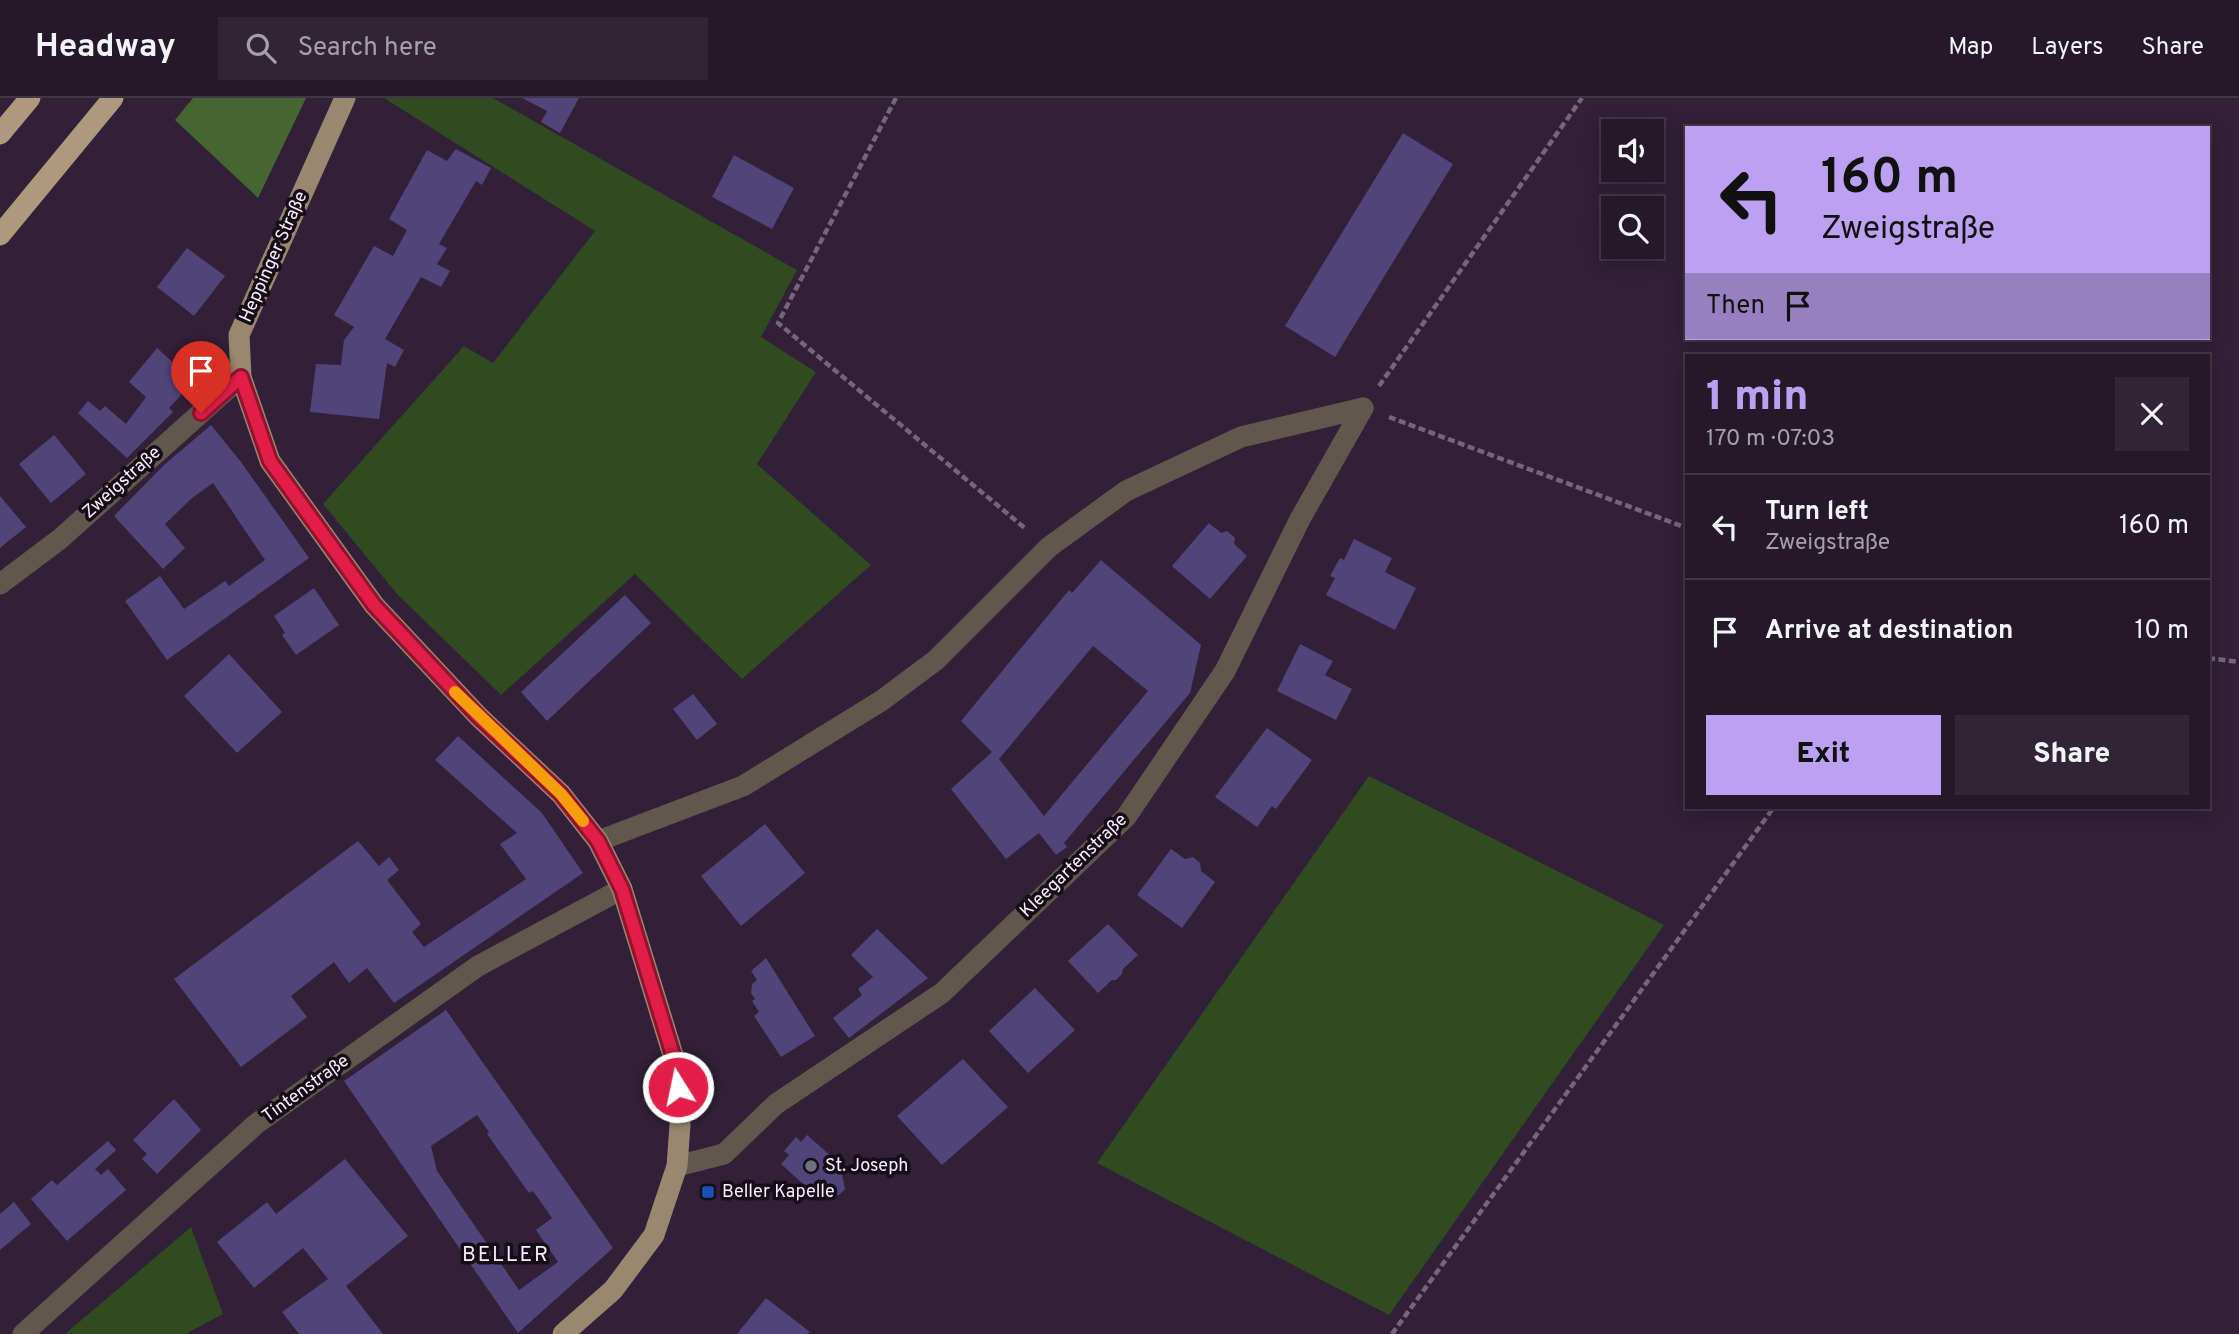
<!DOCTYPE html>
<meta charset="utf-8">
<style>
body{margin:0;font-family:Overpass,sans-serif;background:#312535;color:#f1f3f6;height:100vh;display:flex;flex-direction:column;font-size:26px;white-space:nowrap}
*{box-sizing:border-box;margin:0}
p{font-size:23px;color:#a3a0a8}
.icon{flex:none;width:38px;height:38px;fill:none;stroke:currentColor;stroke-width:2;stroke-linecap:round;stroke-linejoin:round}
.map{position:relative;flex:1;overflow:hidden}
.side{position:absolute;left:1685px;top:256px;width:525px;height:455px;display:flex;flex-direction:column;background:#251829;border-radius:0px;box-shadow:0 4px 18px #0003,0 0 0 2px #423746}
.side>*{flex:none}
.hud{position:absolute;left:1685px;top:28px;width:525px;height:214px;border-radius:0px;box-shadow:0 4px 18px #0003,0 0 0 2px #423746;background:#bca0f2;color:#111;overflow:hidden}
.fabs{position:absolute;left:1601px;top:21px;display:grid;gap:14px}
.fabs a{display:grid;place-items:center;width:63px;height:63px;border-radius:0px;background:#251829;box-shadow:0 4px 18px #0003,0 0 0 2px #423746;font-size:35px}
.pin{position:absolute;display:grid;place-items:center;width:60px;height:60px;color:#fff;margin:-72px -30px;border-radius:50% 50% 50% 0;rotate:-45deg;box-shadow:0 0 7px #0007}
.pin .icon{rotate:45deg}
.me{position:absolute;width:77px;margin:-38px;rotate:350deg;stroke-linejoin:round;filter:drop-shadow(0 0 5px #0008)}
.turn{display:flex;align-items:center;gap:24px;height:147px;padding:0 21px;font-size:32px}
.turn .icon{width:91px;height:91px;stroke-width:2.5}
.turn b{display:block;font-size:49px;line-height:60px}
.then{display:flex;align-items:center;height:66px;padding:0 21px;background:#0003;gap:14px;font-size:26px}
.round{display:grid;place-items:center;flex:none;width:74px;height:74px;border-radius:0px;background:#312535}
.head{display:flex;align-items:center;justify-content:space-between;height:119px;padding:0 21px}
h1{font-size:42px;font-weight:800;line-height:52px;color:#bca0f2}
.primary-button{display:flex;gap:14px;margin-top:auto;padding:14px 21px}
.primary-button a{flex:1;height:80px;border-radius:0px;background:#bca0f2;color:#111;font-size:28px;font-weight:800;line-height:80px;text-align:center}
.primary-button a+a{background:#312535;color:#f1f3f6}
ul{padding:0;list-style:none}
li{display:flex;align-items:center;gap:21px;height:105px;padding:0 21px;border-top:2px solid #423746}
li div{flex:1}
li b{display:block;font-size:26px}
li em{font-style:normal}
header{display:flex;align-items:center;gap:42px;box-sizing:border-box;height:98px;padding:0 35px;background:#251829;border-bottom:2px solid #423746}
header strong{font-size:33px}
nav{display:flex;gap:38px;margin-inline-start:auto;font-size:24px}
.search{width:490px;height:63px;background:#312535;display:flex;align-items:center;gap:18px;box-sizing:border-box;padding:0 24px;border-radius:0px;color:#a3a0a8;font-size:26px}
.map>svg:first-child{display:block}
.green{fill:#304a21}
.forest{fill:#456632}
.building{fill:#50447a;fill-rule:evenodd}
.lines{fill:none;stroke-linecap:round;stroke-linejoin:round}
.path{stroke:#75667b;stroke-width:4.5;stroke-dasharray:7 3.5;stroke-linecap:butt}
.minor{stroke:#61584d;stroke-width:21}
.major{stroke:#998770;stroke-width:21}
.highway{stroke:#af997e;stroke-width:21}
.route-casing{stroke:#92132f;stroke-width:18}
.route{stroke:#e11d48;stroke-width:12}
.slow{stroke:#f59e0b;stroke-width:12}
.worship-dot{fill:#6b7280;stroke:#150d18;stroke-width:2.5}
.transit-dot{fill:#1a4fb4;stroke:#150d18;stroke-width:2.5}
.labels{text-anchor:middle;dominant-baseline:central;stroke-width:7;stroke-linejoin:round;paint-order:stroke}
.street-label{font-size:18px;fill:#f7edfc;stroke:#150d18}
.poi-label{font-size:18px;fill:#f7edfc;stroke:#150d18;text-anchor:start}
.quarter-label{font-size:21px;letter-spacing:2px;fill:#f7edfc;stroke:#150d18}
</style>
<header>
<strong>Headway</strong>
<div class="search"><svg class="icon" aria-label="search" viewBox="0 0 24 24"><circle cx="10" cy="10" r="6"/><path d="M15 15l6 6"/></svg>Search here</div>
<nav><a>Map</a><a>Layers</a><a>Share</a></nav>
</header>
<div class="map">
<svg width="2239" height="1236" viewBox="0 0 2239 1236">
<rect width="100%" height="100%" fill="#312037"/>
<g class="green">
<path d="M 384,0 L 493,0 L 797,172 L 761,239 L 816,274 L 757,366 L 871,467 L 742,581 L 635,476 L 501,597 L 397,496 L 323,406 L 464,248 L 493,265 L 595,133 Z"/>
<path d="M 1369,678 L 1664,827 L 1389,1217 L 1097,1065 Z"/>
<path d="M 191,1129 L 223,1216 L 186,1236 L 65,1236 Z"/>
</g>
<path class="forest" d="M 193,0 L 306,0 L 258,100 L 175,22 Z"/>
<g class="building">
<path d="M 522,0 L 579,0 L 560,35 L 541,24 L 547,13 Z"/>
<path d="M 1403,35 L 1453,66 L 1335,259 L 1285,228 Z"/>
<path d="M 456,51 L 491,70 L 482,87 L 476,83 L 439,146 L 447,150 L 437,166 L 450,173 L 441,189 L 421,179 L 385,241 L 404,252 L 395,269 L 387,265 L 379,321 L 310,314 L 316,266 L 341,267 L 344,242 L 354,229 L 334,217 L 374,148 L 393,158 L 407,132 L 389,121 L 427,52 L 447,63 Z"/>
<path d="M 734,57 L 794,90 L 772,131 L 712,99 Z"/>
<path d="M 187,150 L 225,178 L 194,218 L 157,189 Z"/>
<path d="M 157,250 L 189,279 L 179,291 L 183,295 L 169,310 L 173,314 L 127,360 L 78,315 L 88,303 L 100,313 L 105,308 L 126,326 L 146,299 L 129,284 Z"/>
<path d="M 211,327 L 241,364 L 309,460 L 167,562 L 125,503 L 160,478 L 184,511 L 225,483 L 229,488 L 265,462 L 213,385 L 192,400 L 165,426 L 185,450 L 163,471 L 114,418 L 164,367 Z"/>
<path d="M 54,337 L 86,376 L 51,405 L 19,366 Z"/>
<path d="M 0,398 L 26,429 L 0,450 Z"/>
<path d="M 1209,425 L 1221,435 L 1227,433 L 1235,440 L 1234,446 L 1247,458 L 1210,501 L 1172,468 Z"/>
<path d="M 1354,441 L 1392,460 L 1385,474 L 1416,490 L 1395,532 L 1326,497 L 1335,480 L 1330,478 L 1340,460 L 1344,462 Z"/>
<path d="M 1101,462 L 1201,547 L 1190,595 L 1064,745 L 1067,749 L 1056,757 L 1039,735 L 1006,761 L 951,691 L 992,654 L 961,623 L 1069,492 L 1072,495 ZM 1093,548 L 1148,593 L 1044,718 L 999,661 Z"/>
<path d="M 314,490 L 339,527 L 296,557 L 282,537 L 285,535 L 274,518 Z"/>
<path d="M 625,497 L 651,525 L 547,623 L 521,594 Z"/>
<path d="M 1300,546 L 1333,563 L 1325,577 L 1352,591 L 1336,622 L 1277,593 Z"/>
<path d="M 229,556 L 282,614 L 237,655 L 184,598 Z"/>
<path d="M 693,596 L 717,626 L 697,642 L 673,611 Z"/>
<path d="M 1267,630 L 1312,662 L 1276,711 L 1272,708 L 1257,729 L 1215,699 Z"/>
<path d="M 458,638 L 542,715 L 583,775 L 394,905 L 367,870 L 349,885 L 334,864 L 291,898 L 307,919 L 241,969 L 174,881 L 358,743 L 379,768 L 389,759 L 399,772 L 387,782 L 421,826 L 412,834 L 424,849 L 526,781 L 500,746 L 517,735 L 435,662 Z"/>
<path d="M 765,726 L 805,775 L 741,828 L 701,778 Z"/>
<path d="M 1171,751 L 1185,761 L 1193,759 L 1200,765 L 1201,773 L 1215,784 L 1182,830 L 1137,797 Z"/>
<path d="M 1108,826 L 1138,857 L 1123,871 L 1122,876 L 1116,882 L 1112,882 L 1098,895 L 1068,863 Z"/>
<path d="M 877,831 L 928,880 L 849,940 L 833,920 L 862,897 L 858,891 L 873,879 L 851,857 Z"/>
<path d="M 766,860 L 815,938 L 781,959 L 754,918 L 759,914 L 752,903 L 755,901 L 751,895 L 752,886 L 757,882 L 751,873 Z"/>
<path d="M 1035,890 L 1075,932 L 1028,975 L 989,933 Z"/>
<path d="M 446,912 L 613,1150 L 518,1235 L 344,983 ZM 477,1017 L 489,1034 L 487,1036 L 529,1095 L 533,1093 L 552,1120 L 536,1132 L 558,1164 L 519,1192 L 437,1073 L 431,1048 Z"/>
<path d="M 963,961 L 1008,1009 L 942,1067 L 897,1018 Z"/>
<path d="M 174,1001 L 201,1032 L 157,1076 L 142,1061 L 147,1056 L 133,1042 Z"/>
<path d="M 807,1037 L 840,1066 L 836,1071 L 842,1076 L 845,1091 L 839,1097 L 823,1096 L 818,1092 L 814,1096 L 781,1066 L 789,1057 L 784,1053 L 796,1039 L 801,1044 Z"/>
<path d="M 108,1043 L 116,1052 L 95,1071 L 101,1077 L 108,1071 L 126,1092 L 67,1143 L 31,1101 L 52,1082 L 57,1087 Z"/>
<path d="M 345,1061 L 408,1138 L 346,1188 L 383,1236 L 299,1236 L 282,1214 L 328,1181 L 303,1150 L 254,1190 L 217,1144 L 267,1104 L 276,1116 Z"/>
<path d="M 14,1104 L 31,1126 L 0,1152 L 0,1116 Z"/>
<path d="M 766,1200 L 810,1234 L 808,1236 L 737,1236 Z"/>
</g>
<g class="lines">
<g class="path">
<path d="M 896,0 L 778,225 L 1026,431"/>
<path d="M 1379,288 L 1582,0"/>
<path d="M 1389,319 L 1687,430"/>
<path d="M 2208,560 L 2239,564"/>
<path d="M 1392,1236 L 1774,709"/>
</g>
<g class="minor">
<path d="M 0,486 L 60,441 L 241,279"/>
<path d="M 598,743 L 743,688 L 881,603 L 936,562 L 1049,449 L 1126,393 L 1241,339 L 1363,310"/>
<path d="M 677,1068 L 724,1056 L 776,1006 L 942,895 L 1126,719 L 1225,573 L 1300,421 L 1363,310"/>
<path d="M 23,1236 L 256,1026 L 478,868 L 622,791"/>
</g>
<path class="major" d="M 345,0 L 239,237 L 241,279 L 270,363 L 374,507 L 478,618 L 561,696 L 598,743 L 622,791 L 677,970 L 680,1027 L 677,1068 L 654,1137 L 613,1192 L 563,1236"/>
<g class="highway">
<path d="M 0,36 L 30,0"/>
<path d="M 0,137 L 113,0"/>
</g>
</g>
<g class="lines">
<g class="route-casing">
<path id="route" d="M 201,315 L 241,279 L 270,363 L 374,507 L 478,618 L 561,696 L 598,743 L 622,791 L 677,970 L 678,989"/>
</g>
<use href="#route" class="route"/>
<path class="slow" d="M 455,594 L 561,696 L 583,723"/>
</g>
<circle class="worship-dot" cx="811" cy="1068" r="7"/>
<rect class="transit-dot" x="701" y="1087" width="14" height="14" rx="3.5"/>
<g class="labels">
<g class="street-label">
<text transform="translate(274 159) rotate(-66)">Heppinger Straße</text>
<text transform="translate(122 385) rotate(-42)">Zweigstraße</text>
<text transform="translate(1074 768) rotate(-44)">Kleegartenstraße</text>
<text transform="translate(306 991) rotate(-36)">Tintenstraße</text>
</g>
<g class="poi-label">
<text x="825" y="1068">St. Joseph</text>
<text x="722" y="1094">Beller Kapelle</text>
</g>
<g class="quarter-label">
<text x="506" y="1157">BELLER</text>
</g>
</g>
</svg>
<div class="fabs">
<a><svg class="icon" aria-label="sound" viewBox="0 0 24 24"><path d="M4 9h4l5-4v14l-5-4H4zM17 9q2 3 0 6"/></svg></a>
<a><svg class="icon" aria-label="search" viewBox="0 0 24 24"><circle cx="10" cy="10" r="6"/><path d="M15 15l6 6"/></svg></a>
</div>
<div class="pin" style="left:201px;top:315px;background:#d93025"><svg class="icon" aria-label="arrive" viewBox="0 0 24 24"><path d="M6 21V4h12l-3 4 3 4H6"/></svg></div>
<svg class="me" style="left:678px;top:989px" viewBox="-20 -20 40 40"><circle r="17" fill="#e11d48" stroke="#fff" stroke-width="3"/><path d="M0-11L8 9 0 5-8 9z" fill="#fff"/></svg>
<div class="hud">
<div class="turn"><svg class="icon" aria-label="left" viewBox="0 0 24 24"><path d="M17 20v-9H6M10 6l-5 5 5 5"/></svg><div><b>160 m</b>Zweigstraße</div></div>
<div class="then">Then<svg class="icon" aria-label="arrive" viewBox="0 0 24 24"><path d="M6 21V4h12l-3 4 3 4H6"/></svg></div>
</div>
<section class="side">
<div class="head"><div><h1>1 min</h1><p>170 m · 07:03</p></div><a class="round"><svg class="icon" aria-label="close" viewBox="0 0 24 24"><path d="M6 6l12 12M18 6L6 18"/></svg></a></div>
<ul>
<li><svg class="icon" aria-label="left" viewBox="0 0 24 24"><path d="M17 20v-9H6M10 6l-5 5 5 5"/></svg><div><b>Turn left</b><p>Zweigstraße</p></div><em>160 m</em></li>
<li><svg class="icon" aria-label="arrive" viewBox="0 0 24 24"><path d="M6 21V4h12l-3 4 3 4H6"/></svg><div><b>Arrive at destination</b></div><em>10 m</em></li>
</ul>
<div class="primary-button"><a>Exit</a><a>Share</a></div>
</section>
</div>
